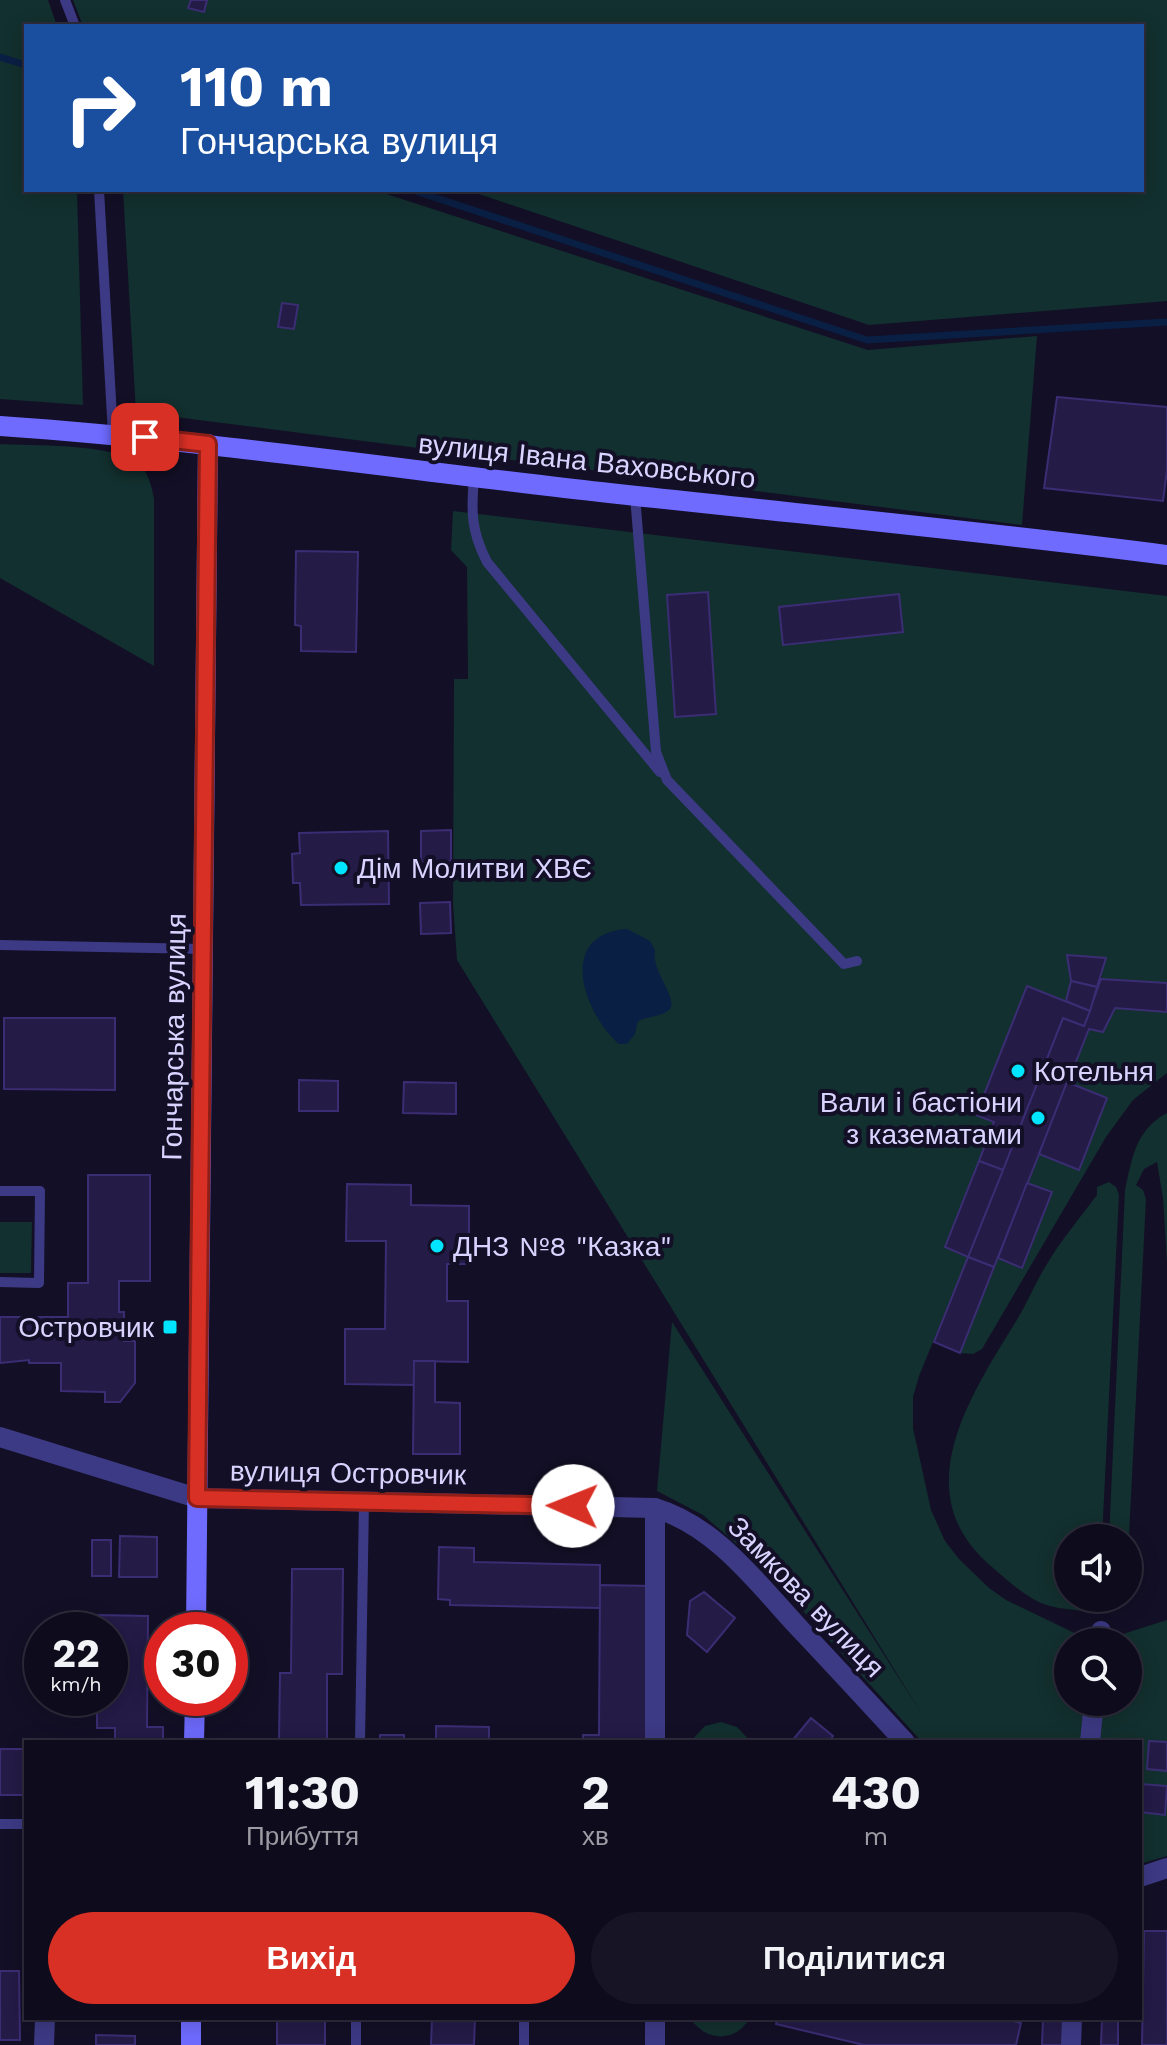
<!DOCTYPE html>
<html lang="uk">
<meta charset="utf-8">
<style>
body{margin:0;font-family:"Work Sans",sans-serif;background:#171425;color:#f1f3f6;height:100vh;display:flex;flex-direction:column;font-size:30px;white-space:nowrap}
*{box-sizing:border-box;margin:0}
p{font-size:26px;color:#9b9ba3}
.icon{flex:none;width:44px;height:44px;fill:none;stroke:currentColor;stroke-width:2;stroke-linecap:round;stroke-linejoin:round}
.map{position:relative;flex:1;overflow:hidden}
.drawer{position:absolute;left:24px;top:1740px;width:1118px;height:280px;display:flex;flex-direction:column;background:#0e0b1c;border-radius:0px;box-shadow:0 4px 20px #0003,0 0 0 2px #2e2b3b}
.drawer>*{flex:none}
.banner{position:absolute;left:24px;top:24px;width:1120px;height:168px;border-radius:0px;box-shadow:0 4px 20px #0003,0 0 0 2px #2e2b3b;background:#1a4fa0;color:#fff;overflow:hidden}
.tools{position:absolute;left:1054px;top:1524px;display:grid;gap:16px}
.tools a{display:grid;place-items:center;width:88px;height:88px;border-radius:50%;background:#0e0b1c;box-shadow:0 4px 20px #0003,0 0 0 2px #2e2b3b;font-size:40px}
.speed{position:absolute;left:24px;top:1612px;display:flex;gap:16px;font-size:40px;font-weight:700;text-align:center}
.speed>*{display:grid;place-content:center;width:104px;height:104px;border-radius:50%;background:#0e0b1c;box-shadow:0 4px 20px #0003,0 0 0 2px #2e2b3b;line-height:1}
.speed small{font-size:20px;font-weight:400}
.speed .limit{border:12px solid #d22;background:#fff;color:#111}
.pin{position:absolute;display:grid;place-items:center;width:68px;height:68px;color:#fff;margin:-34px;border-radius:16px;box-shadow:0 4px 12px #0006}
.me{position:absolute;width:88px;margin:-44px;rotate:271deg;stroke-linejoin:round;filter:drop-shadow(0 0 6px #0008)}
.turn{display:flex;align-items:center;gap:28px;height:168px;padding:0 24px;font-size:36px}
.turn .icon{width:104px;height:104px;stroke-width:2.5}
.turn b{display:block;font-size:56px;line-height:68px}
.eta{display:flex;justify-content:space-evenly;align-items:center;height:136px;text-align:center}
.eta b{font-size:48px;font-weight:700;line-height:56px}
.primary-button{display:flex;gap:16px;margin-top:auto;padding:16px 24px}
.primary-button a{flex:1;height:92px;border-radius:48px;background:#d93025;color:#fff;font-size:32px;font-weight:700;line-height:92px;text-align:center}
.primary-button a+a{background:#171425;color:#f1f3f6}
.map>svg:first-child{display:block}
.green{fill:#12302f}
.water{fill:#0a1f44}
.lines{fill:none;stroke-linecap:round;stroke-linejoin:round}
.stream{stroke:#0a1f44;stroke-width:7}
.building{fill:#241b47;stroke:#3b2d73;stroke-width:2}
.lane{stroke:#3d3a85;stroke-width:10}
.street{stroke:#3d3a85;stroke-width:20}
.secondary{stroke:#6f6bff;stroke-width:20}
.route-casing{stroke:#8d1f18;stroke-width:20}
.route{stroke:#d93025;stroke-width:14}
.poi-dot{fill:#00e5ff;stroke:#130f26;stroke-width:3}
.labels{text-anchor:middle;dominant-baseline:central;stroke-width:8;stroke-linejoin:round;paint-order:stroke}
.street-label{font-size:28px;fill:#d9d4ff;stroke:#130f26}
.poi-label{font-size:28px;fill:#d9d4ff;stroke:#130f26;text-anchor:start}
</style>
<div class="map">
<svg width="1167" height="2045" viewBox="0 0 1167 2045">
<rect width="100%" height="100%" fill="#130f26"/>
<g class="green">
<path d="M 0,0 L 48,0 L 57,26 L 26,26 L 26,190 L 77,190 L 83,405 L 0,399 Z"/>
<path d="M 73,0 L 1167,0 L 1167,301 L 869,325 L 467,190 L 1142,190 L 1142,26 L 83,26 Z"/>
<path d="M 123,190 L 374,190 L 868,350 L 1037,336 L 1022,525 L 136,412 Z"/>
<path d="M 0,444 C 34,446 116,443 140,465 C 149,474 152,488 154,499 L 154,666 L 0,578 Z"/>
<path d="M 453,511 L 1167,596 L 1167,983 L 1101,979 L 1105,958 L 1068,955 L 1071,981 L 1066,1001 L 1027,986 L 976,1115 L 994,1122 L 945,1247 L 968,1257 L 919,1376 L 913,1397 L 913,1428 L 931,1510 L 945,1541 L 959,1559 L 989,1588 L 1006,1600 L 1093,1642 L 1068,1642 L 1068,1702 L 1128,1702 L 1128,1642 L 1107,1642 L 1126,1633 L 1167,1620 L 1167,1856 L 1140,1864 L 1140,1742 L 922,1742 L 762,1566 L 703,1515 L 657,1491 L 672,1322 L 923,1716 L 457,960 L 453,904 L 454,679 L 468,679 L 467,567 L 451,550 Z"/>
<path d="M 1115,1008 L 1167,1012 L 1167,1073 L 1133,1100 L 1106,1137 L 982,1349 L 973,1354 L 960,1353 L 998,1258 L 1022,1267 L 1051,1192 L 1027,1183 L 1039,1154 L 1079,1169 L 1107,1098 L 1067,1082 L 1089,1029 L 1103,1032 Z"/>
<path d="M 1167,1113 L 1167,1263 L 1163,1198 L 1157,1162 L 1144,1169 L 1136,1185 L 1143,1190 L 1146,1199 L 1128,1556 L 1128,1538 L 1109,1538 L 1125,1190 C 1132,1159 1135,1130 1167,1113 Z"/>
<path d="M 1109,1182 L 1116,1187 L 1119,1195 L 1102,1538 L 1068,1538 L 1068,1598 L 1099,1598 L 1094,1609 L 1089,1613 C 1073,1608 1057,1610 1041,1603 C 1023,1595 1007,1580 992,1567 C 905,1494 969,1398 1015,1323 C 1027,1304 1035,1283 1047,1264 C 1061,1240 1080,1218 1097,1195 L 1097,1187 Z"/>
<path d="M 0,1222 L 32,1222 L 31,1273 L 0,1273 Z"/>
<path d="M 721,1722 L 737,1727 L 751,1742 L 690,1742 L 705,1726 Z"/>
<path d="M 690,2018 L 750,2018 C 735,2043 706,2042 690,2018 Z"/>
</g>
<path class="water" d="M 627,929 L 650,941 L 655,950 C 651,973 680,999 669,1010 C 663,1016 646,1017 638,1021 L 635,1034 L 627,1044 L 619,1044 C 583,1013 556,934 627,929 Z"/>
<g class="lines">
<g class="stream">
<path d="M 0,57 L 26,65"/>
<path d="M 412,190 L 867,340 L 1167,322"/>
</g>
</g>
<g class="building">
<path d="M 191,0 L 207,0 L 204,12 L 188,8 Z"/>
<path d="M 282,303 L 298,305 L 294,329 L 278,327 Z"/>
<path d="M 1057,397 L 1167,407 L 1167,470 L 1163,501 L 1044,488 Z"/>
<path d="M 296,551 L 358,552 L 356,652 L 301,651 L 301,626 L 295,625 Z"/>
<path d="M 708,592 L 716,714 L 675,717 L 667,595 Z"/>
<path d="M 899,594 L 903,632 L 783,645 L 779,607 Z"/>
<path d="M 451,830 L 451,861 L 421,862 L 421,831 Z"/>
<path d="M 388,831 L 389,904 L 301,905 L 300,883 L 293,883 L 292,854 L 300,853 L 299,833 Z"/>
<path d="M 450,902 L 451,933 L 421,934 L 420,903 Z"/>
<path d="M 1067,955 L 1106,958 L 1097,987 L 1071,981 Z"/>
<path d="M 1101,979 L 1167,983 L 1167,1012 L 1115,1008 L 1103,1032 L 1089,1029 L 994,1267 L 968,1257 L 1063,1018 L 1084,1026 Z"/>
<path d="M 1071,981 L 1097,987 L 1090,1011 L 1066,1001 Z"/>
<path d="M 1027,986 L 1090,1011 L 1084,1026 L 1063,1018 L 1003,1170 L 979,1161 L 994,1122 L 976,1115 Z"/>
<path d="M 4,1018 L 115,1018 L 115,1090 L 4,1089 Z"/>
<path d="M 299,1080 L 338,1081 L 338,1111 L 299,1111 Z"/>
<path d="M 404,1082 L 456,1083 L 456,1114 L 403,1113 Z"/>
<path d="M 1067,1082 L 1107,1098 L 1079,1170 L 1039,1154 Z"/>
<path d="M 979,1161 L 1003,1170 L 968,1257 L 945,1247 Z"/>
<path d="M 88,1175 L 150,1175 L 150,1281 L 119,1281 L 119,1312 L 124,1312 L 124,1341 L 135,1341 L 135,1383 L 120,1402 L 105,1402 L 105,1392 L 61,1391 L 61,1363 L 29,1363 L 29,1360 L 0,1363 L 0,1317 L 68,1317 L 68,1283 L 88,1283 Z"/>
<path d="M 1027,1183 L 1052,1192 L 1022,1268 L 998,1258 Z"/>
<path d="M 347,1184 L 411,1185 L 411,1205 L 469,1206 L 469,1264 L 447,1264 L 447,1301 L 468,1301 L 468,1362 L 414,1361 L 414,1385 L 345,1384 L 345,1329 L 385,1329 L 386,1241 L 346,1241 Z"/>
<path d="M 968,1257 L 994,1267 L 960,1353 L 934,1342 Z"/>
<path d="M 414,1361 L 435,1361 L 435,1402 L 460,1403 L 460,1454 L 413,1454 Z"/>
<path d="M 120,1536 L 157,1537 L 157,1577 L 119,1577 Z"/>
<rect x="92" y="1540" width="19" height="36"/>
<path d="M 439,1547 L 474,1548 L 474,1562 L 600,1565 L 600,1608 L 450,1605 L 450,1600 L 438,1599 Z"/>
<path d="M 292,1569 L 343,1569 L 342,1674 L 327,1674 L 327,1742 L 279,1742 L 280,1673 L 291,1673 Z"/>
<path d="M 600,1585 L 652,1586 L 647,1742 L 583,1742 L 583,1735 L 599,1735 Z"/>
<path d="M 704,1592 L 735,1618 L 707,1652 L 687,1635 L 690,1601 Z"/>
<path d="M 98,1615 L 148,1616 L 147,1727 L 163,1727 L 163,1742 L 115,1742 L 115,1728 L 97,1728 L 97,1698 L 110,1698 L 110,1630 L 98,1630 Z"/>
<path d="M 811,1718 L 833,1736 L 829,1742 L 791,1742 Z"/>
<path d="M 436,1726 L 489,1727 L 489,1742 L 436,1742 Z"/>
<rect x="380" y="1735" width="24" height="7"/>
<path d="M 1149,1741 L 1167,1742 L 1167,1771 L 1147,1769 Z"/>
<rect x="0" y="1749" width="26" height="46"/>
<path d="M 1140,1784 L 1167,1786 L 1165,1815 L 1140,1812 Z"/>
<path d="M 1144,1931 L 1167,1931 L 1167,2045 L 1142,2045 Z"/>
<path d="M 0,1971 L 19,1971 L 20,2040 L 0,2040 Z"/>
<rect x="277" y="2018" width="48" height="27"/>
<path d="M 432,2018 L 475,2018 L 474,2045 L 431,2045 Z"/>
<path d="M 777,2018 L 1000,2018 L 1021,2023 L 1016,2045 L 864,2045 L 776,2024 Z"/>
<path d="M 1043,2018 L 1067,2018 L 1066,2045 L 1042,2045 Z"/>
<path d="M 1102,2018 L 1118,2018 L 1118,2045 L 1101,2045 Z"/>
<path d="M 96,2035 L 135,2036 L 135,2045 L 96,2045 Z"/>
</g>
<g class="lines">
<g class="lane">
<path d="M 65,0 L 75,26"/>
<path d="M 99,190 L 113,434"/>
<path d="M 474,477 C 471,511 471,531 487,562 L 660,772"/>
<path d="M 635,496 L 656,752 L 667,780 L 844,964 L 857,961"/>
<path d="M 0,945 L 203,949"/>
<path d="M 0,1191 L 40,1191 L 39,1283 L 0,1282"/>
<path d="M 360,1742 L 364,1501"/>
<path d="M 0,1824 L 26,1824"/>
<path d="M 524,2018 L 524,2045"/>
<path d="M 356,2045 L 356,2018"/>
</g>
<g class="street">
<path d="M 0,1437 L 197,1498 L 655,1508 C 716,1526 758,1584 800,1629 C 835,1666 870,1704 905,1742"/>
<path d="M 1100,1642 L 1101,1631"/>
<path d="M 655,1742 L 655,1508"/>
<path d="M 1090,1742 L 1094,1702"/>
<path d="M 1140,1877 L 1167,1868"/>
<path d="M 655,2018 L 655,2045"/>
<path d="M 44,2045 L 45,2018"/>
<path d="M 1071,2045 L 1072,2018"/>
</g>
<g class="secondary">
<path d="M 0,426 C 189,439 377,466 565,488 C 766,511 967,529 1167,555"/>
<path d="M 196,1630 L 208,444"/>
<path d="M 194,1742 L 195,1698"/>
<path d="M 191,2045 L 191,2018"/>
</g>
</g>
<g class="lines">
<g class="route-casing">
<path id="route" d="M 145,437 L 208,444 L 197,1498 L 573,1506"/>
</g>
<use href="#route" class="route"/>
</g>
<g class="poi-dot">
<circle cx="341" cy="868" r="8"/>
<circle cx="1018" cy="1071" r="8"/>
<circle cx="1038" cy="1118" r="8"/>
<circle cx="437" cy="1246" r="8"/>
<rect x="162" y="1319" width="16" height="16" rx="4"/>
</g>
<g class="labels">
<g class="street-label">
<text transform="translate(587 461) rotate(6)">вулиця Івана Ваховського</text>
<text transform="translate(174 1037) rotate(-89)">Гончарська вулиця</text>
<text transform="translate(348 1473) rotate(1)">вулиця Островчик</text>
<text transform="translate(806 1597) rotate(46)">Замкова вулиця</text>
</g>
<g class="poi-label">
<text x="357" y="868">Дім Молитви ХВЄ</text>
<text x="1034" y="1071">Котельня</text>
<text x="1022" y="1102" text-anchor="end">Вали і бастіони<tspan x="1022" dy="32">з казематами</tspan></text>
<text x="453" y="1246">ДНЗ №8 "Казка"</text>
<text x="154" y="1327" text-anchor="end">Островчик</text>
</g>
</g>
</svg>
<div class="tools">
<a><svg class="icon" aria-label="sound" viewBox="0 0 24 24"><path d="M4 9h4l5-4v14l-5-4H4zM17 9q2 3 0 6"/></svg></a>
<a><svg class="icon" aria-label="search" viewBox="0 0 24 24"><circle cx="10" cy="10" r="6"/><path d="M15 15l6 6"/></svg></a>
</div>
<div class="speed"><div>22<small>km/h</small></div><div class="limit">30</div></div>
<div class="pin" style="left:145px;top:437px;background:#d93025"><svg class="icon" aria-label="arrive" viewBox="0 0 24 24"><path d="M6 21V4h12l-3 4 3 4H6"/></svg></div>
<svg class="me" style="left:573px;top:1506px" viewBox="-20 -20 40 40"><circle r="19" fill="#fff"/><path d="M0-13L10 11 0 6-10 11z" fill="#d93025"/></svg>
<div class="banner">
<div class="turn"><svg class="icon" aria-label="right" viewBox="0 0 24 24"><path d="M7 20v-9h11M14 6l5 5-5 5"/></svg><div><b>110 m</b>Гончарська вулиця</div></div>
</div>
<section class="drawer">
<div class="eta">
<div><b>11:30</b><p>Прибуття</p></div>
<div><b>2</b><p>хв</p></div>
<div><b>430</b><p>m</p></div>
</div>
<div class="primary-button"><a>Вихід</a><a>Поділитися</a></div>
</section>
</div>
